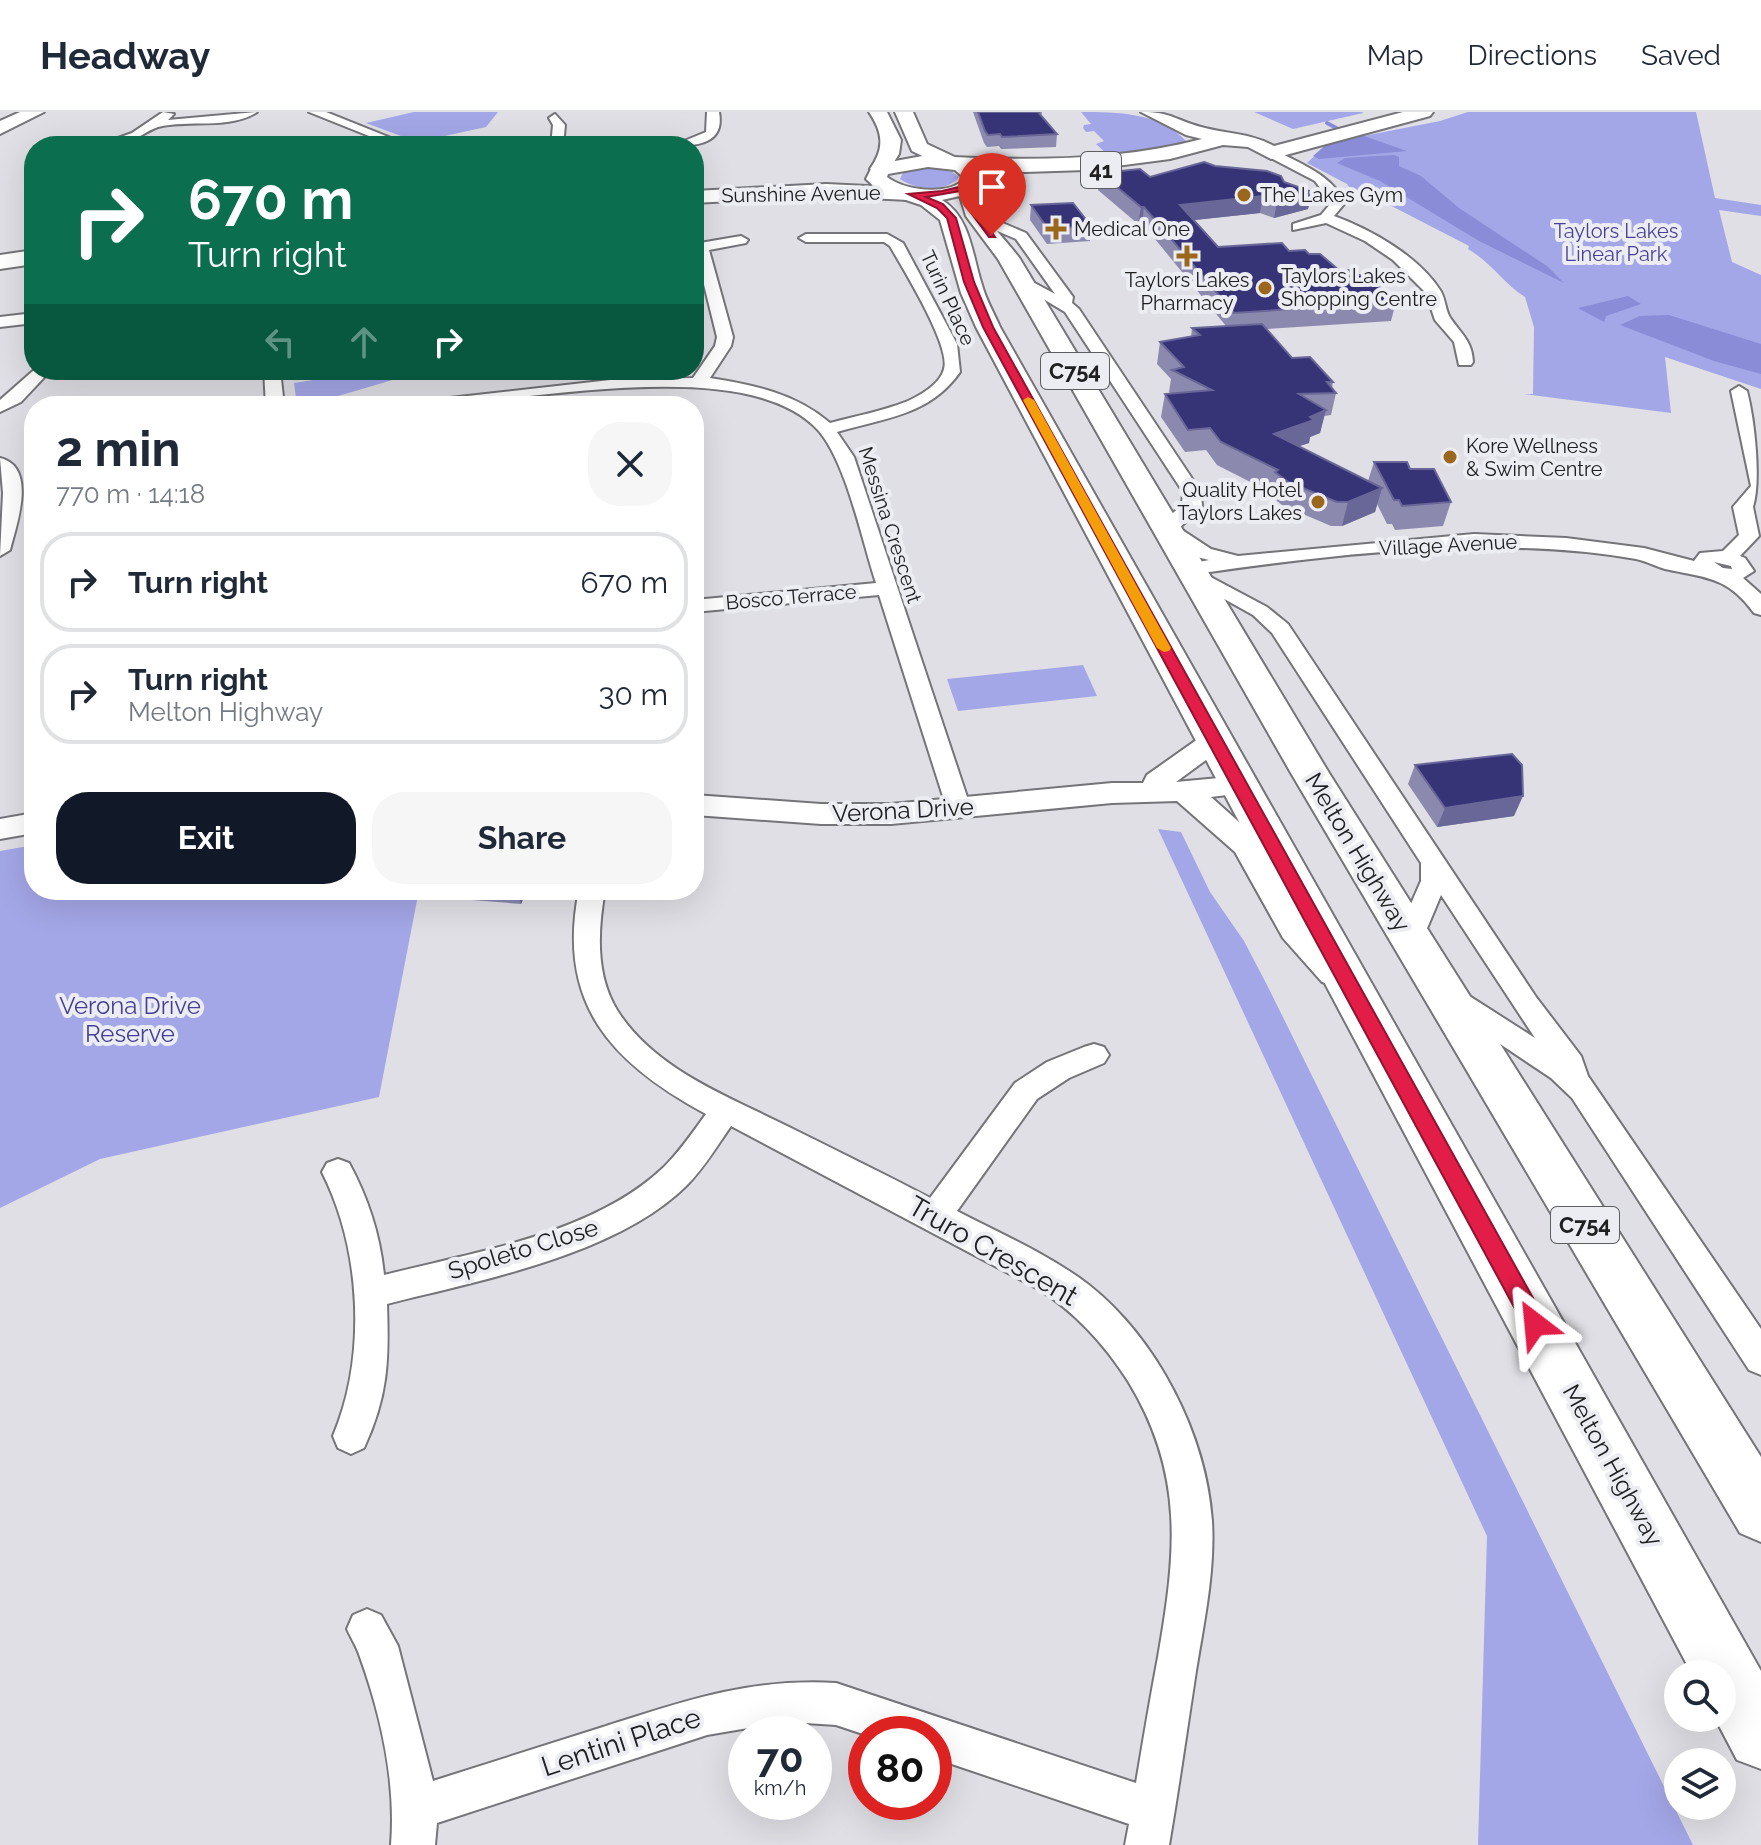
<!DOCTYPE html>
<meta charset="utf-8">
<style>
body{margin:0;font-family:Raleway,sans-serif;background:#f6f6f7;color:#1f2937;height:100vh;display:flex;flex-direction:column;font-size:30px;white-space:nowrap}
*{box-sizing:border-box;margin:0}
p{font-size:26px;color:#747a83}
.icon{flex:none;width:44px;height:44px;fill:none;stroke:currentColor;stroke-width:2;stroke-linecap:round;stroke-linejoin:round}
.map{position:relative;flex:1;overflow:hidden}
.details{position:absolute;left:24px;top:284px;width:680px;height:504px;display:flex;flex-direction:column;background:#fff;border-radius:32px;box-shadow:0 8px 32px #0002}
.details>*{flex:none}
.guide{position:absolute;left:24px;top:24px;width:680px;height:244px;border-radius:32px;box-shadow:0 8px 32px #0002;background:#0b6e4f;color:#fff;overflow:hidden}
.buttons{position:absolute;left:1664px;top:1548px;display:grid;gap:16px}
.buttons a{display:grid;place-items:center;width:72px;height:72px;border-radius:50%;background:#fff;box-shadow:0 8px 32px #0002;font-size:40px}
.speed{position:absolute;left:728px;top:1604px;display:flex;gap:16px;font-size:40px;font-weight:700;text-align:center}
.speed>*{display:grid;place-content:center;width:104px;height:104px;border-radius:50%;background:#fff;box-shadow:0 8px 32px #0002;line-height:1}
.speed small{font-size:20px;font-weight:400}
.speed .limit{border:12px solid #d22;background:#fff;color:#111}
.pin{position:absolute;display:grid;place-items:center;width:68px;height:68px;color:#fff;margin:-82px -34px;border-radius:50% 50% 50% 0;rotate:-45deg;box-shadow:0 0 8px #0007}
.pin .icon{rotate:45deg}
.me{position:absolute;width:88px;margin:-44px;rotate:331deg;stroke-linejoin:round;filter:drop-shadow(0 0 6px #0008)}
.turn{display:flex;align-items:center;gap:28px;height:168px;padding:0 32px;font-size:36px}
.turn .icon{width:104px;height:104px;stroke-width:2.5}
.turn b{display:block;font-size:56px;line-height:68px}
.lanes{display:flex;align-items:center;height:76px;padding:0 32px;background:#0003;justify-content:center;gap:40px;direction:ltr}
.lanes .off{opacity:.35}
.round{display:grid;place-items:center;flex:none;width:84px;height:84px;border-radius:32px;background:#f6f6f7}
.head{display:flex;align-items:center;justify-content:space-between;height:136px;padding:0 32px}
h1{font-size:48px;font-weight:700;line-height:60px}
.action{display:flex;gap:16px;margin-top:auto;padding:16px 32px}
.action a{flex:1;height:92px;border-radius:32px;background:#111827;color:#fff;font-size:32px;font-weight:700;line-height:92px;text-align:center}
.action a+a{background:#f6f6f7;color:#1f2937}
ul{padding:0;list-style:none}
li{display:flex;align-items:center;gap:24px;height:100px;margin:0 16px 12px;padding:0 16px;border:4px solid #e0e1e3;border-radius:32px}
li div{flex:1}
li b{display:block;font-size:30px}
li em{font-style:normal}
header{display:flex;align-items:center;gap:48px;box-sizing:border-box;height:112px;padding:0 40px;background:#fff;border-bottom:2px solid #e0e1e3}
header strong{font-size:38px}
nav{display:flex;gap:44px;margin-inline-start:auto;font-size:28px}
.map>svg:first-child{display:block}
.green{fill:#a4a7e7}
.water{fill:#8a8cd8}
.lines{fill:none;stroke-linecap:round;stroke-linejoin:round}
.stream{stroke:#8a8cd8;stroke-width:4}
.minor-casing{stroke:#747479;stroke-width:4}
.tertiary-casing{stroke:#747479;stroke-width:4}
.primary-casing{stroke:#747479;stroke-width:4}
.trunk-casing{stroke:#747479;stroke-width:4}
.motorway-casing{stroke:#747479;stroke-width:4}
.minor{fill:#fff;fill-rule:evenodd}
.tertiary{fill:#fff;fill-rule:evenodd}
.primary{fill:#fff;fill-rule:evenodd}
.trunk{fill:#fff;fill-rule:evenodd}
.motorway{fill:#fff;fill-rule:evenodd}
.wall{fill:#8b89ae}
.shaded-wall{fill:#696798}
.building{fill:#373377;stroke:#696798;stroke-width:2}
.route{fill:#e11d48;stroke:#92132f;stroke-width:2}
.slow{fill:#f59e0b}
.poi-dot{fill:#9a671c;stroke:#ecedf2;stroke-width:3}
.labels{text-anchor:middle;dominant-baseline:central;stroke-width:8;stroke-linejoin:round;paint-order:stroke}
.far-street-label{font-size:20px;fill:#202022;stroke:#ecedf2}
.far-poi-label{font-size:20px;fill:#202022;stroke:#ecedf2;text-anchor:start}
.far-park-label{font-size:20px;fill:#463f99;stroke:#ecedf2}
.shield{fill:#ecedf2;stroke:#5d5e60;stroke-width:2}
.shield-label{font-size:22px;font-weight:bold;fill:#202022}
.street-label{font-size:24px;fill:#202022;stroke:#ecedf2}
.park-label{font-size:24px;fill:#463f99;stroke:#ecedf2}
.near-street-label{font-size:28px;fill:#202022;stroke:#ecedf2}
</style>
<header>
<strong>Headway</strong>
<nav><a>Map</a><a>Directions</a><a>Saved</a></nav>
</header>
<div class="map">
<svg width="1761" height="1733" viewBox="0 0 1761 1733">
<rect width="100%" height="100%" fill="#dfdfe5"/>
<g class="green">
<path d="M 414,0 L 498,0 L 486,15 L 417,30 L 366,11 Z"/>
<path d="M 1081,0 C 1116,0 1160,0 1186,29 L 1177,34 L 1109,44 L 1096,32 L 1104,29 L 1094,19 L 1086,20 L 1083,16 L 1084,13 L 1091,12 Z"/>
<path d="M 1254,0 L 1362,0 L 1363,1 L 1293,17 Z"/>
<path d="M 1468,0 L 1696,0 L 1715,86 L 1761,93 L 1761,104 L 1719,98 L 1732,150 L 1761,163 L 1761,277 L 1665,245 L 1671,301 L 1524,282 L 1533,282 L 1534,215 L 1525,185 C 1503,171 1492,151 1468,137 L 1469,134 L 1378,87 L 1357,87 L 1347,72 L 1307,51 L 1328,31 L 1440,9 Z"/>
<path d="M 923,56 L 951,59 L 959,65 C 947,81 915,78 900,67 L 903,61 Z"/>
<path d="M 377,258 L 394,258 L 396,267 L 304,294 L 297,293 L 294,271 Z"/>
<path d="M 1083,553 L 1097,584 L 958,599 L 947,567 Z"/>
<path d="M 1158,717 L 1181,720 L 1210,780 L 1244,829 L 1267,873 L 1693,1733 L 1478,1733 L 1487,1424 Z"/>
<path d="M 34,733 L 34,778 L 419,778 L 379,985 L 100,1047 L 0,1096 L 0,739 Z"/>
</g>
<g class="water">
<path d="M 1361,23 L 1407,39 L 1319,47 L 1313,44 L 1328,31 Z"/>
<path d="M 1394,43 L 1399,45 L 1399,54 L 1421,64 L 1459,96 L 1547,154 L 1564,171 L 1479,129 L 1380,69 L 1337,51 L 1345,46 Z"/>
<path d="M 1628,184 L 1641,192 L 1606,204 L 1604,210 L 1578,196 Z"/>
<path d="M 1669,203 L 1761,232 L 1761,262 L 1714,249 L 1620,213 L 1640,204 Z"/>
</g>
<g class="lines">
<path class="stream" d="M 1327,11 L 1353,25"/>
<g class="minor-casing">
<g id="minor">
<path d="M 163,0 L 174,2 L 168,8 L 257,0 C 229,18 189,7 158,15 C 146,19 139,27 124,30 L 118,26 L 132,21 Z"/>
<path d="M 309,0 L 326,0 L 411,34 L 394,34 Z"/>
<path d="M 707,0 L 719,0 C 725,32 697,34 672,34 L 706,20 Z"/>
<path d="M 555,2 L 565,13 L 563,34 L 551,34 L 553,13 L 549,6 Z"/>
<path d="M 1267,38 L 1275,38 C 1302,53 1331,62 1345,91 L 1334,104 C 1372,118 1418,144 1440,178 C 1446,187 1445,199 1451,207 C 1462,223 1472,229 1473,250 L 1471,253 L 1459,253 L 1454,230 L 1435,208 L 1426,181 L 1393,148 L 1365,129 L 1326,111 L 1293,118 L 1293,112 L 1321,103 L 1331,91 L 1315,69 L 1267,44 Z"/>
<path d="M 974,103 L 984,103 L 1026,121 L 1073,185 L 1072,191 L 1079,197 L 1201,380 L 1202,395 L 1179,416 L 1211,437 L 1238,444 L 1474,422 L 1566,426 L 1644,436 L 1694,449 L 1700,441 L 1723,439 L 1739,423 L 1733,395 L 1751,374 L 1731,279 L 1739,274 L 1747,279 C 1755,310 1761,369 1753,395 L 1759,424 L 1740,444 L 1745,446 L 1754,459 L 1743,466 L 1761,482 L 1761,503 L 1754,501 C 1727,464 1706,466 1665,457 C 1655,454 1646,449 1636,447 C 1498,423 1342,441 1203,461 L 1267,495 L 1288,512 L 1536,885 L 1581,944 L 1588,964 L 1761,1217 L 1761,1263 L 1749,1258 L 1572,986 L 1551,966 L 1443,894 L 1439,887 L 1443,880 L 1453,876 L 1463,880 L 1535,926 L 1441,783 L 1420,833 L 1410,836 L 1400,833 L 1396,826 L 1421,769 L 1421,751 L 1272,521 L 1253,503 L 1185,465 L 1187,462 L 1181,457 L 1184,453 L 1209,448 L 1197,445 L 1156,416 L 1182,393 L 1183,380 L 1065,200 L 1015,170 L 1017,167 L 1027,167 L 1055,182 L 1016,127 L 974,109 ZM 1714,450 L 1731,454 L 1732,457 L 1723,456 Z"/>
<path d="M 887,122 L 903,131 L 957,232 L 960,260 C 930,303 885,306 837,320 L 854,345 L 971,697 L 968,703 L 950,703 L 947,697 L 879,483 L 694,500 L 694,488 L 876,471 C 862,429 846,348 817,317 C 742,238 513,294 411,294 L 414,290 L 619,267 L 693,266 L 715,234 L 717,225 L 694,132 L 741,124 L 748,128 L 746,131 L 709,138 L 733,225 L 731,234 L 710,266 C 754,273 795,281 830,311 C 856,304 883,299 908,289 C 921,283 940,272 944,257 C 951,234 903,157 890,134 L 884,130 L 806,130 L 799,126 L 806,122 Z"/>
<path d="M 34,201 L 34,211 L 0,215 L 0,205 Z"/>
<path d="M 34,258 L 51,258 L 21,290 L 0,300 L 0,288 Z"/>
<path d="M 264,258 L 280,258 L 284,294 L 266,294 Z"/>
<path d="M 0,346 C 38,355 16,414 10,438 L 0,444 L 3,381 Z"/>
<path d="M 579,778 L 605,778 C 598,817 595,862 617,898 C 654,957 727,984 787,1014 C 835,1038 883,1061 930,1086 L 1015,971 L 1047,950 L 1084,935 L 1094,932 L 1104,935 L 1109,943 L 1104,951 L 1069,966 L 1037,987 L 957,1099 C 1001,1122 1050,1143 1089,1173 C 1157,1227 1206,1322 1212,1409 C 1215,1459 1204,1510 1196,1559 C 1187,1617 1179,1675 1169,1733 L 1125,1733 L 1129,1712 L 934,1646 L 934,1622 L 866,1623 L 836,1613 L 805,1611 L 760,1614 L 707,1623 L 437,1711 L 435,1733 L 391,1733 C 396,1671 381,1603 360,1545 C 357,1535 351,1526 347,1517 L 353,1503 L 367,1497 L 381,1503 L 398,1534 L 433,1669 C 489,1651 546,1633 603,1615 C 684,1589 749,1566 836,1571 L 1136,1671 C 1143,1629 1150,1587 1158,1545 C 1176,1442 1185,1362 1128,1269 C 1105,1233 1076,1201 1040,1178 L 731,1014 C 717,1034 704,1056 687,1073 C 617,1143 481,1168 387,1192 C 389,1249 388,1284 364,1336 L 351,1342 L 338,1336 L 333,1324 C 367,1244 361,1137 322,1060 L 327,1051 L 338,1047 L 349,1051 C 368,1086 380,1122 384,1163 C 475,1140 594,1122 664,1055 C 680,1039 693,1020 706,1002 C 611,951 556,891 579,778 Z"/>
</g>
</g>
<g class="tertiary-casing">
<g id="tertiary">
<path d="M 1215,619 L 1225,622 L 1229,628 L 1225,634 L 1176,670 L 1240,664 L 1250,666 L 1255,673 L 1250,680 L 1211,685 L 1258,727 L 1307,810 L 1351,861 L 1346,870 L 1334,873 L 1322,870 L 1283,826 L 1235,740 L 1177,689 L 1112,691 L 891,712 L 821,712 L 694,703 L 694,683 L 821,692 L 891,692 L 1112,671 L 1143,671 L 1147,663 L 1205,622 Z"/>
<path d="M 34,701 L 34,721 L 0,727 L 0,707 Z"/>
</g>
</g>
<g class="primary-casing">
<g id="primary">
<path d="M 1141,0 C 1172,0 1175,8 1201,15 C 1226,22 1251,21 1274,34 L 1403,0 L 1433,0 L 1430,4 L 1271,47 L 1248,35 L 1223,33 L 1170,47 L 1086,58 L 1025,60 L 954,57 L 944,51 L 954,45 C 1038,49 1121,48 1202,27 L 1186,23 Z"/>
<path d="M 826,72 L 909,76 L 919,82 L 909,88 L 826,84 L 694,91 L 694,79 Z"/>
<path d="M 34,138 L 34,152 L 0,157 L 0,143 Z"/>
</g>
</g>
<g class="trunk-casing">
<path id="trunk" d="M 928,43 C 951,44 973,45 985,67 C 970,98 1004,124 1020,147 L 1329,661 L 1761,1345 L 1761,1430 L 1740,1421 L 1291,661 L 998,147 L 966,104 L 960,84 L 942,88 C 971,106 972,143 982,173 C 986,188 994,201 1000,215 L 1761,1559 L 1761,1657 L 1737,1648 L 1715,1606 L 1722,1606 L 1722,1562 L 1692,1562 L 976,215 L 961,181 L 940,108 L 921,93 L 879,79 L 866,67 L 873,53 ZM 928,55 L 955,58 L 965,67 C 948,84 905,79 887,65 L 888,62 Z"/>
</g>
<g class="motorway-casing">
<g id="motorway">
<path d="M 20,0 L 44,0 L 0,22 L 0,9 Z"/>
<path d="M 869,0 L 887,0 L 901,28 L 899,42 L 887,61 L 880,63 L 870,57 C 885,36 883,21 869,0 Z"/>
<path d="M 895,0 L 913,0 L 927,32 L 959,47 L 962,51 L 959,55 L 945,55 L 912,39 Z"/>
</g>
</g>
<use href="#minor" class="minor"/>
<use href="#tertiary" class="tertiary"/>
<use href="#primary" class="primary"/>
<use href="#trunk" class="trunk"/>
<use href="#motorway" class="motorway"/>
</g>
<g class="wall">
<path d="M 973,0 L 1042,0 L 1041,4 L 1057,22 L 1056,35 L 1001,37 L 999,34 L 987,35 L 984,31 Z"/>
<path d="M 1215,54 L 1284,70 L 1312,80 L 1308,97 L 1274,106 L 1260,101 L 1193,108 L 1218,135 L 1289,139 L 1309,142 L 1340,159 L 1356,163 L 1396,190 L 1391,209 L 1267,217 L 1292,246 L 1333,270 L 1332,276 L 1336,281 L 1331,303 L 1324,304 L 1320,321 L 1310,325 L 1309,331 L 1299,334 L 1368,369 L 1374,350 L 1410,357 L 1451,390 L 1443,414 L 1395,418 L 1392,412 L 1387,412 L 1377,392 L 1375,400 L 1342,414 L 1331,414 L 1282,393 L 1270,383 L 1270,380 L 1217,353 L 1206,338 L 1185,340 L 1161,305 L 1165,282 L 1172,282 L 1169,280 L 1171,267 L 1157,252 L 1160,230 L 1191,225 L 1192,216 L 1226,214 L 1142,111 L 1138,112 L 1098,78 L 1100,61 L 1150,65 Z"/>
<path d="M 1031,93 L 1091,114 L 1090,129 L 1047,132 L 1030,108 Z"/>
<path d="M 1415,653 L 1514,704 L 1437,715 L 1408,672 Z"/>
<path d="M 468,778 L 527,778 L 521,792 L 472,788 Z"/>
</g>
<g class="shaded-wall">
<path d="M 1312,80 L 1308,97 L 1274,106 L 1277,90 Z"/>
<path d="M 1263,84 L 1260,101 L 1177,110 L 1180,93 Z"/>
<path d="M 1141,95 L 1144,95 L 1142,111 L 1138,112 Z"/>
<path d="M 1326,298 L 1320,321 L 1310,325 L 1309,331 L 1269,344 L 1274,322 Z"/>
<path d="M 1382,376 L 1375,400 L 1342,414 L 1348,390 Z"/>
<path d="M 1523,684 L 1514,704 L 1437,715 L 1445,696 Z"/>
<path d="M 517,778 L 527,778 L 521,792 Z"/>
</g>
<g class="building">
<path d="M 978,0 L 1038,0 L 1057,22 L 1002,25 L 1000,22 L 988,23 L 985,19 Z"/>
<path d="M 1204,50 L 1215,54 L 1267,59 L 1281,64 L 1284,70 L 1312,80 L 1277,90 L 1263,84 L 1180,93 L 1218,135 L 1282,131 L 1289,139 L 1305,138 L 1309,142 L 1320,142 L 1340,159 L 1350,158 L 1356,163 L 1366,163 L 1396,190 L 1234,201 L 1144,95 L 1141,95 L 1100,61 L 1140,57 L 1150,65 Z"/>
<path d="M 1073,91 L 1091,114 L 1048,117 L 1031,93 Z"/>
<path d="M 1262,212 L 1292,246 L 1310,245 L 1333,270 L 1327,270 L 1336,281 L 1299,282 L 1326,298 L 1310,305 L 1314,308 L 1274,322 L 1382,376 L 1348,390 L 1337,390 L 1288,370 L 1275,360 L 1278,358 L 1221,330 L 1210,316 L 1188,318 L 1165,282 L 1212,278 L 1172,258 L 1184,255 L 1160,230 L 1200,223 L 1192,216 Z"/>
<path d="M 1374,350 L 1407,350 L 1410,357 L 1434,357 L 1451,390 L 1402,394 L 1399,388 L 1394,388 Z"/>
<path d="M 1512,642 L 1522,653 L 1523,684 L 1445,696 L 1415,653 Z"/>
</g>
<path class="route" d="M 971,72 L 975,75 L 975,94 L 995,125 L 989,125 L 966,94 L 966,78 L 926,85 L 943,92 L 956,106 L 974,170 L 993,215 L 1543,1204 L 1546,1212 L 1543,1219 L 1535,1222 L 1527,1219 L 983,215 L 964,170 L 947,106 L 937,96 L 908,82 L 942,79 Z"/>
<path class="slow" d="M 1028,285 L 1034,288 L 1171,536 L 1169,539 L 1164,540 L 1157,536 L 1023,288 Z"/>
<g class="poi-dot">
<circle cx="1244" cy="83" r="8"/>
<path d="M1052 105h8v8h8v8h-8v8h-8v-8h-8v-8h8z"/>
<path d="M1183 132h8v8h8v8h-8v8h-8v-8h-8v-8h8z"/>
<circle cx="1265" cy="176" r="8"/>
<circle cx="1450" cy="345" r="8"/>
<circle cx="1318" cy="390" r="8"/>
</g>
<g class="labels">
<g class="far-street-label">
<text transform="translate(801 82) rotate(-1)">Sunshine Avenue</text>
<text transform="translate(948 186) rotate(65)">Turin Place</text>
<text transform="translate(890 413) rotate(72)">Messina Crescent</text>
<text transform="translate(1448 433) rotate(-3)">Village Avenue</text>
<text transform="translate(791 485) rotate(-5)">Bosco Terrace</text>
</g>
<g class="far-poi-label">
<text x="1260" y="83">The Lakes Gym</text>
<text x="1074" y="117">Medical One</text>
<text x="1281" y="164">Taylors Lakes<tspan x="1281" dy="23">Shopping Centre</tspan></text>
<text x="1187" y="168" text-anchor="middle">Taylors Lakes<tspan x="1187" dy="23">Pharmacy</tspan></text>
<text x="1466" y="334">Kore Wellness<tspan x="1466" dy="23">&amp; Swim Centre</tspan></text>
<text x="1302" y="378" text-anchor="end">Quality Hotel<tspan x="1302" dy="23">Taylors Lakes</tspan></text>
</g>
<g class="far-park-label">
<text x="1616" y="119">Taylors Lakes<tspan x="1616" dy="23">Linear Park</tspan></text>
</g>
<g class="shield">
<rect x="1081" y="40" width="40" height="36" rx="6"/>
<rect x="1041" y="241" width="68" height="36" rx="6"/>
<rect x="1551" y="1095" width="68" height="36" rx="6"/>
</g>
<g class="shield-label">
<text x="1101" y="58">41</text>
<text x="1075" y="259">C754</text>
<text x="1585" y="1113">C754</text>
</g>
<g class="street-label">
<text transform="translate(903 698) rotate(-3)">Verona Drive</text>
<text transform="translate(1358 740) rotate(59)">Melton Highway</text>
<text transform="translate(523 1137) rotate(-17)">Spoleto Close</text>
<text transform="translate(1613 1353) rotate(61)">Melton Highway</text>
</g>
<g class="park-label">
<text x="130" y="893">Verona Drive<tspan x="130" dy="28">Reserve</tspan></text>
</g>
<g class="near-street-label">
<text transform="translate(993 1139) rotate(30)">Truro Crescent</text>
<text transform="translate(621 1630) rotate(-18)">Lentini Place</text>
</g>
</g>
</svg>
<div class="buttons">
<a><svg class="icon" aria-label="search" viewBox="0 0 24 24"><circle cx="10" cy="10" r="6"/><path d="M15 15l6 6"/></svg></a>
<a><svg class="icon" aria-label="layers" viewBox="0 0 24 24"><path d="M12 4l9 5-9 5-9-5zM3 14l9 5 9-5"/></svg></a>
</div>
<div class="speed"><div>70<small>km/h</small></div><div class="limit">80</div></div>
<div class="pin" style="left:992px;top:123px;background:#d93025"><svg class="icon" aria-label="arrive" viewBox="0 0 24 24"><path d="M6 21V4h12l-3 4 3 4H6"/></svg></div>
<svg class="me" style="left:1535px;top:1212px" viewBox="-20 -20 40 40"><path d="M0-17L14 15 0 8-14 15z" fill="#e11d48" stroke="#fff" stroke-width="4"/></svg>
<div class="guide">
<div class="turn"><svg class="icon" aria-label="right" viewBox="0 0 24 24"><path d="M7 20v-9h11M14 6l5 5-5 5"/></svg><div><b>670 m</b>Turn right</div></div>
<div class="lanes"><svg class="icon off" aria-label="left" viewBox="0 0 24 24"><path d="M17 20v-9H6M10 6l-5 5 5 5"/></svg><svg class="icon off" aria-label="ahead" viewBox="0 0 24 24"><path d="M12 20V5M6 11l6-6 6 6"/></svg><svg class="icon" aria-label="right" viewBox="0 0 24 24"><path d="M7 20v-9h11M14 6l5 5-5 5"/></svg></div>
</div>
<section class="details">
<div class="head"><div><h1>2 min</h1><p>770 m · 14:18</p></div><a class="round"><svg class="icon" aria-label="close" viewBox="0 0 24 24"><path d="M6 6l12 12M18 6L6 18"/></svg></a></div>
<ul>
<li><svg class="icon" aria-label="right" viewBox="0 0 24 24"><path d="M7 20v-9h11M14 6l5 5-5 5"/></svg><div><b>Turn right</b></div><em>670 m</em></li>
<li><svg class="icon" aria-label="right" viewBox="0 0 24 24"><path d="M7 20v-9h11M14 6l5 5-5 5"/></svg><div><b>Turn right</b><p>Melton Highway</p></div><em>30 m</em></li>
</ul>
<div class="action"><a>Exit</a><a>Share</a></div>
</section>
</div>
